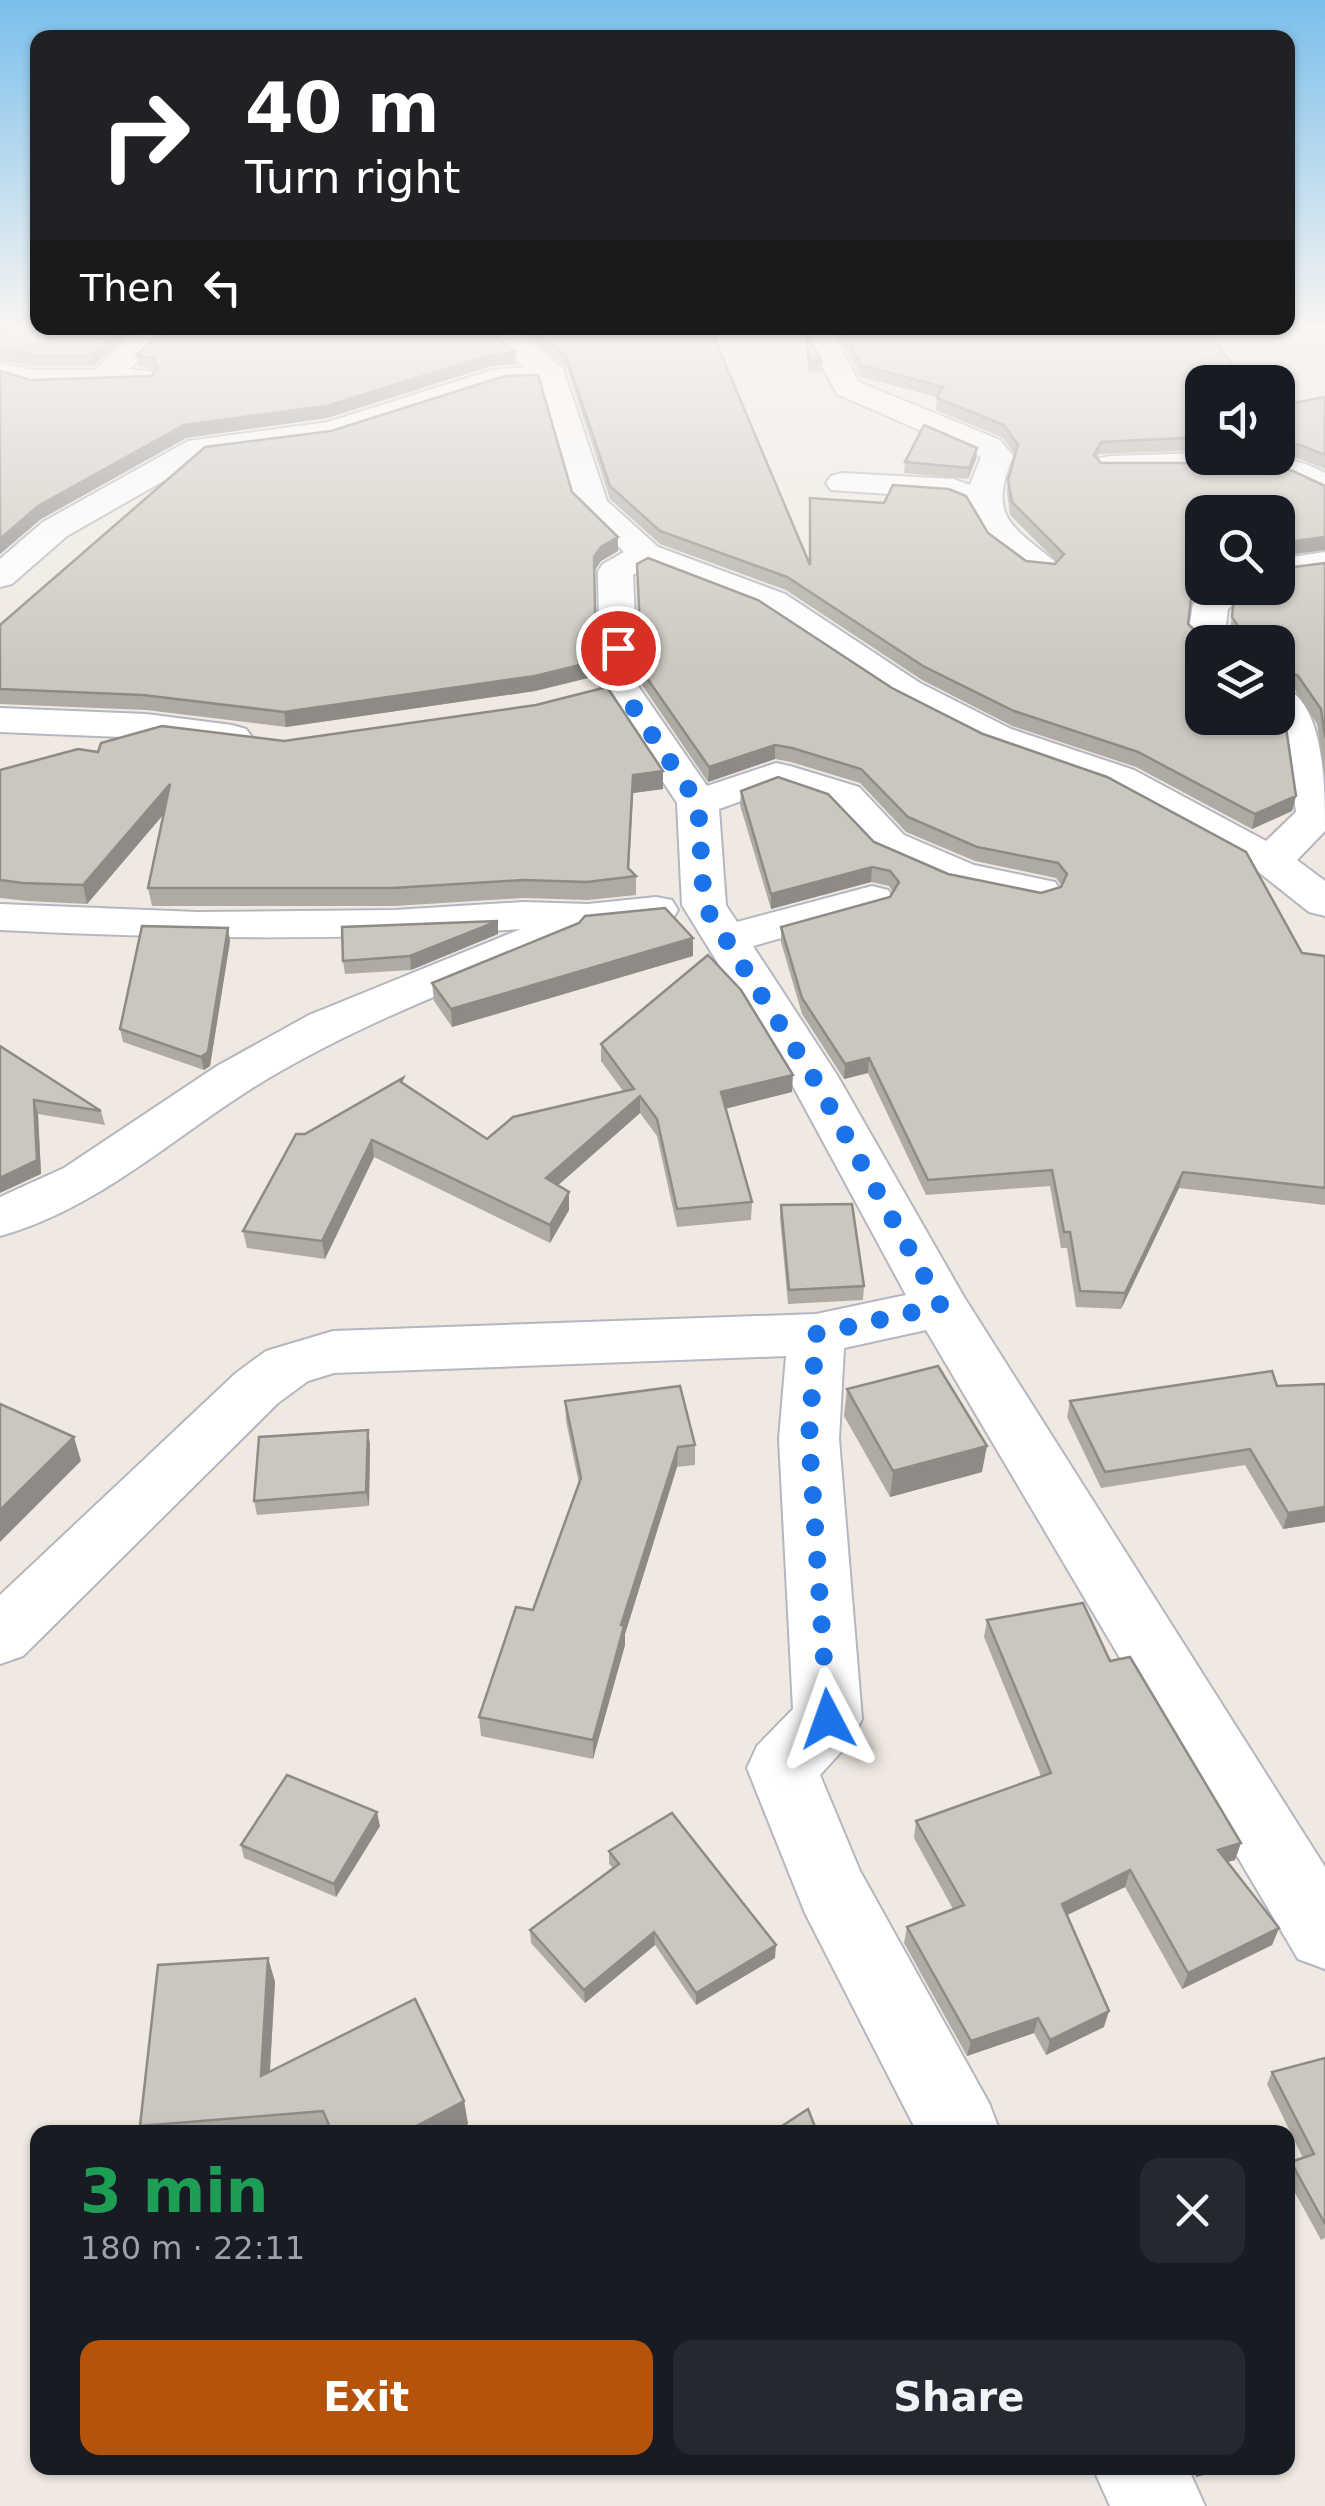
<!DOCTYPE html>
<meta charset="utf-8">
<style>
body{margin:0;font-family:"DejaVu Sans",sans-serif;background:#242831;color:#f1f3f6;height:100vh;display:flex;flex-direction:column;font-size:38px;white-space:nowrap}
*{box-sizing:border-box;margin:0}
p{font-size:32px;color:#9ea1a6}
.icon{flex:none;width:55px;height:55px;fill:none;stroke:currentColor;stroke-width:2;stroke-linecap:round;stroke-linejoin:round}
.map{position:relative;flex:1;overflow:hidden}
.details{position:absolute;left:30px;top:2125px;width:1265px;height:350px;display:flex;flex-direction:column;background:#171b24;border-radius:20px;box-shadow:0 2px 8px #0004}
.details>*{flex:none}
.top-card{position:absolute;left:30px;top:30px;width:1265px;height:305px;border-radius:20px;box-shadow:0 2px 8px #0004;background:#202124;color:#fff;overflow:hidden}
.tools{position:absolute;left:1185px;top:365px;display:grid;gap:20px}
.tools a{display:grid;place-items:center;width:110px;height:110px;border-radius:20px;background:#171b24;box-shadow:0 2px 8px #0004;font-size:50px}
.pin{position:absolute;display:grid;place-items:center;width:85px;height:85px;color:#fff;margin:-42px;border:5px solid #fff;border-radius:50%;box-shadow:0 2px 10px #0007}
.me{position:absolute;width:110px;margin:-55px;rotate:356deg;stroke-linejoin:round;filter:drop-shadow(0 0 8px #0008)}
.turn{display:flex;align-items:center;gap:35px;height:210px;padding:0 50px;font-size:45px}
.turn .icon{width:130px;height:130px;stroke-width:2.5}
.turn b{display:block;font-size:70px;line-height:85px}
.then{display:flex;align-items:center;height:95px;padding:0 50px;background:#0003;gap:20px;font-size:38px}
.round{display:grid;place-items:center;flex:none;width:105px;height:105px;border-radius:20px;background:#242831}
.summary{display:flex;align-items:center;justify-content:space-between;height:170px;padding:0 50px}
h1{font-size:60px;font-weight:700;line-height:75px;color:#1e9e55}
.cta{display:flex;gap:20px;margin-top:auto;padding:20px 50px}
.cta a{flex:1;height:115px;border-radius:20px;background:#b45309;color:#fff;font-size:40px;font-weight:700;line-height:115px;text-align:center}
.cta a+a{background:#242831;color:#f1f3f6}
.map>svg:first-child{display:block}
.lines{fill:none;stroke-linecap:round;stroke-linejoin:round}
.minor-casing{stroke:#b4b7c1;stroke-width:4}
.minor{fill:#fff;fill-rule:evenodd}
.wall{fill:#afaba4;fill-rule:evenodd}
.shaded-wall{fill:#8e8b86}
.building{fill:#cbc7bf;stroke:#8e8b86;stroke-width:2.5;fill-rule:evenodd}
.route{stroke:#1a73e8;stroke-width:18;stroke-dasharray:0 32.4}
</style>
<div class="map">
<svg width="1325" height="2506" viewBox="0 0 1325 2506">
<rect width="100%" height="100%" fill="#efe9e1"/>
<g class="lines">
<g class="minor-casing">
<g id="minor">
<path d="M 152,328 L 198,328 L 194,334 L 158,344 L 129,369 L 153,372 L 157,378 L 153,384 L 32,388 L 0,381 L 0,363 L 32,370 L 94,370 L 138,332 Z"/>
<path d="M 480,328 L 511,328 L 563,369 L 607,501 L 658,547 L 785,594 L 920,683 L 1011,729 L 1134,770 L 1266,841 L 1296,812 C 1290,766 1278,728 1278,685 C 1325,697 1325,786 1325,831 L 1297,860 L 1325,881 L 1325,916 L 1309,912 L 1256,870 L 1106,788 L 983,745 L 892,699 L 759,610 L 648,567 L 633,575 L 638,686 L 707,786 L 776,763 L 790,766 L 859,787 L 904,835 L 974,865 L 1055,882 L 1061,891 L 1055,900 L 1039,904 L 947,885 L 874,853 L 829,805 L 777,788 L 719,809 L 726,905 L 737,922 L 872,886 L 888,890 L 894,899 L 888,908 L 753,946 L 837,1075 L 964,1297 L 1325,1867 L 1325,1969 L 1298,1959 L 926,1330 L 844,1348 L 839,1439 L 862,1719 L 852,1740 L 820,1775 L 860,1871 L 989,2103 L 1000,2132 L 917,2132 L 805,1913 L 747,1768 L 757,1746 L 793,1709 L 779,1439 L 786,1356 L 334,1373 L 308,1381 L 278,1403 L 23,1656 L 0,1664 L 0,1595 L 236,1373 L 266,1351 L 333,1331 L 816,1314 L 906,1295 L 787,1075 L 682,905 L 677,803 L 600,686 L 598,571 L 603,564 L 624,552 L 576,505 L 541,384 L 505,385 L 332,440 L 207,456 L 67,536 L 12,584 L 0,587 L 0,559 L 43,522 L 188,441 L 328,422 L 492,370 L 525,367 Z"/>
<path d="M 802,328 L 830,328 L 859,382 L 1000,440 L 1013,456 C 989,515 1008,524 1053,560 L 1058,567 L 1053,574 C 1020,583 975,536 968,505 L 948,498 L 831,490 L 826,483 L 831,476 L 842,473 L 953,479 L 970,485 L 981,457 L 837,394 Z"/>
<path d="M 1202,453 L 1202,458 C 1245,458 1287,451 1325,473 L 1325,496 L 1291,480 L 1250,472 L 1111,474 L 1100,472 L 1095,465 L 1100,458 L 1111,456 Z"/>
<path d="M 1325,552 L 1325,572 L 1278,579 L 1278,559 Z"/>
<path d="M 1213,588 L 1254,588 L 1228,609 L 1225,632 L 1233,642 L 1202,642 L 1202,650 L 1188,635 L 1193,604 Z"/>
<path d="M 0,708 L 146,714 L 232,725 L 246,729 L 252,737 L 246,745 L 232,749 L 146,738 L 0,732 Z"/>
<path d="M 656,897 L 672,900 L 678,910 L 672,920 L 583,930 L 578,938 C 468,983 356,1024 254,1087 C 171,1139 97,1209 0,1236 L 0,1197 L 64,1168 L 217,1066 L 309,1015 L 521,929 C 346,941 174,939 0,930 L 0,904 L 197,912 L 395,910 L 524,902 L 588,904 Z"/>
<path d="M 1093,2468 L 1188,2468 L 1205,2506 L 1110,2506 Z"/>
</g>
</g>
<use href="#minor" class="minor"/>
</g>
<g class="wall">
<path d="M 0,328 L 137,328 L 93,366 L 32,366 L 0,360 Z"/>
<path d="M 516,328 L 710,328 L 809,563 L 810,498 L 988,533 L 1026,561 L 1055,564 L 1057,562 L 1010,515 L 1007,492 L 1008,480 L 1015,455 L 1003,438 L 936,410 L 937,397 L 861,377 L 834,328 L 1205,328 L 1202,382 L 1202,450 L 1099,454 L 1097,458 L 1101,463 L 1325,486 L 1325,550 L 1278,556 L 1278,569 L 1325,563 L 1325,777 L 1317,724 L 1295,690 L 1280,682 L 1296,796 L 1292,811 L 1252,829 L 1136,767 L 1012,726 L 922,680 L 786,590 L 660,544 L 610,499 L 567,368 ZM 1202,512 L 1278,588 L 1234,597 L 1230,632 L 1205,640 L 1188,624 L 1190,602 L 1208,588 L 1202,588 Z"/>
<path d="M 808,336 L 822,362 L 821,372 L 808,371 Z"/>
<path d="M 515,352 L 516,364 L 491,366 L 327,418 L 186,438 L 41,519 L 0,554 L 0,371 L 30,380 L 151,376 L 156,370 L 138,366 L 136,355 Z"/>
<path d="M 1325,397 L 1325,469 L 1297,458 L 1278,455 L 1278,406 Z"/>
<path d="M 977,448 L 976,459 L 968,479 L 904,473 L 905,462 Z"/>
<path d="M 572,492 L 618,537 L 618,551 L 601,561 L 594,571 L 596,676 L 535,691 L 286,727 L 146,710 L 0,704 L 0,625 Z"/>
<path d="M 637,564 L 892,688 L 1302,953 L 1325,956 L 1325,1205 L 1179,1188 L 1121,1309 L 1076,1307 L 1067,1248 L 1061,1248 L 1050,1186 L 926,1195 L 868,1073 L 844,1079 L 802,1014 L 781,942 L 781,927 L 890,897 L 893,892 L 889,886 L 871,882 L 771,909 L 740,805 L 741,791 L 874,842 L 948,874 L 1041,893 L 1061,887 L 1061,885 L 1056,878 L 975,861 L 906,832 L 860,783 L 791,762 L 775,759 L 708,782 L 642,685 Z"/>
<path d="M 98,752 L 663,789 L 633,793 L 629,870 L 636,876 L 636,895 L 588,900 L 524,898 L 395,906 L 152,906 L 148,888 L 164,814 L 87,904 L 27,901 L 0,898 L 0,770 Z"/>
<path d="M 498,921 L 498,934 L 411,970 L 345,974 L 343,961 Z"/>
<path d="M 693,938 L 693,956 L 452,1027 L 434,1001 L 432,983 Z"/>
<path d="M 230,941 L 210,1066 L 204,1070 L 123,1042 L 120,1029 Z"/>
<path d="M 601,1044 L 792,1092 L 726,1108 L 752,1202 L 751,1220 L 677,1227 L 657,1136 L 640,1113 L 558,1185 L 569,1192 L 569,1210 L 550,1243 L 374,1157 L 325,1259 L 247,1248 L 243,1231 L 305,1134 L 404,1084 L 487,1139 L 623,1091 L 601,1061 Z"/>
<path d="M 0,1046 L 101,1111 L 105,1125 L 38,1114 L 41,1174 Z"/>
<path d="M 781,1205 L 864,1286 L 863,1300 L 788,1304 L 780,1218 Z"/>
<path d="M 1325,1384 L 1325,1522 L 1283,1529 L 1245,1465 L 1101,1488 L 1067,1417 L 1070,1401 Z"/>
<path d="M 847,1389 L 982,1472 L 890,1497 L 844,1416 Z"/>
<path d="M 565,1401 L 695,1445 L 695,1465 L 677,1467 L 625,1634 L 625,1645 L 593,1759 L 481,1736 L 479,1717 L 533,1610 L 579,1484 L 566,1421 Z"/>
<path d="M 370,1444 L 369,1506 L 257,1515 L 254,1501 Z"/>
<path d="M 987,1620 L 1110,1661 L 1235,1860 L 1227,1862 L 1279,1928 L 1272,1945 L 1182,1989 L 1125,1887 L 1067,1915 L 1104,2027 L 1046,2055 L 1034,2033 L 967,2056 L 904,1943 L 907,1927 L 953,1909 L 914,1838 L 916,1821 L 1041,1776 L 984,1637 Z"/>
<path d="M 380,1826 L 336,1897 L 244,1858 L 241,1845 Z"/>
<path d="M 609,1851 L 775,1958 L 696,2005 L 655,1945 L 585,2003 L 531,1943 L 530,1930 L 613,1868 L 609,1864 Z"/>
<path d="M 268,1958 L 275,1982 L 270,2072 L 464,2101 L 468,2124 L 452,2132 L 142,2132 L 140,2126 Z"/>
<path d="M 1325,2058 L 1325,2238 L 1321,2240 L 1288,2180 L 1288,2168 L 1291,2162 L 1303,2158 L 1267,2084 L 1272,2072 Z"/>
<path d="M 1192,2468 L 1229,2468 L 1196,2477 Z"/>
</g>
<g class="shaded-wall">
<path d="M 122,328 L 137,328 L 93,366 L 90,355 Z"/>
<path d="M 515,352 L 516,364 L 491,366 L 327,418 L 186,438 L 41,519 L 0,554 L 0,539 L 38,506 L 184,425 L 490,355 Z"/>
<path d="M 977,448 L 976,459 L 968,479 L 969,468 Z"/>
<path d="M 618,537 L 618,551 L 601,561 L 594,571 L 596,676 L 535,691 L 286,727 L 284,712 L 594,557 L 601,547 Z"/>
<path d="M 1325,537 L 1325,550 L 1278,556 L 1278,543 Z"/>
<path d="M 1202,581 L 1202,588 L 1208,588 L 1189,603 L 1192,590 Z"/>
<path d="M 775,745 L 775,759 L 708,782 L 709,767 Z"/>
<path d="M 663,771 L 663,789 L 633,793 L 628,877 L 633,775 Z"/>
<path d="M 170,784 L 174,802 L 87,904 L 83,885 Z"/>
<path d="M 1296,796 L 1292,811 L 1252,829 L 1255,814 Z"/>
<path d="M 872,867 L 871,882 L 771,909 L 771,894 Z"/>
<path d="M 498,921 L 498,934 L 411,970 L 410,956 Z"/>
<path d="M 228,928 L 230,941 L 210,1066 L 204,1070 L 201,1057 Z"/>
<path d="M 693,938 L 693,956 L 452,1027 L 451,1009 Z"/>
<path d="M 869,1058 L 868,1073 L 844,1079 L 845,1064 Z"/>
<path d="M 793,1075 L 792,1092 L 721,1110 L 721,1092 Z"/>
<path d="M 640,1096 L 640,1113 L 547,1195 L 546,1178 Z"/>
<path d="M 34,1100 L 38,1114 L 41,1174 L 0,1193 L 0,1178 Z"/>
<path d="M 372,1140 L 374,1157 L 325,1259 L 322,1241 Z"/>
<path d="M 1183,1172 L 1179,1188 L 1121,1309 L 1125,1293 Z"/>
<path d="M 569,1192 L 569,1210 L 550,1243 L 550,1225 Z"/>
<path d="M 368,1430 L 370,1444 L 369,1506 L 366,1492 Z"/>
<path d="M 74,1437 L 81,1461 L 0,1542 L 0,1510 Z"/>
<path d="M 987,1446 L 982,1472 L 890,1497 L 893,1471 Z"/>
<path d="M 678,1447 L 677,1467 L 625,1634 L 625,1645 L 593,1759 L 593,1740 L 621,1625 Z"/>
<path d="M 1325,1507 L 1325,1522 L 1283,1529 L 1288,1513 Z"/>
<path d="M 377,1812 L 380,1826 L 336,1897 L 334,1884 Z"/>
<path d="M 1241,1843 L 1235,1860 L 1212,1866 L 1218,1850 Z"/>
<path d="M 1130,1870 L 1125,1887 L 1057,1920 L 1062,1904 Z"/>
<path d="M 1279,1928 L 1272,1945 L 1182,1989 L 1188,1973 Z"/>
<path d="M 654,1932 L 655,1945 L 585,2003 L 584,1990 Z"/>
<path d="M 776,1945 L 775,1958 L 696,2005 L 696,1993 Z"/>
<path d="M 268,1958 L 275,1982 L 268,2100 L 261,2076 Z"/>
<path d="M 1109,2011 L 1104,2027 L 1046,2055 L 1050,2040 Z"/>
<path d="M 1038,2018 L 1034,2033 L 967,2056 L 971,2041 Z"/>
<path d="M 464,2101 L 468,2124 L 452,2132 L 405,2132 Z"/>
<path d="M 1201,2468 L 1229,2468 L 1196,2477 Z"/>
</g>
<g class="building">
<path d="M 0,328 L 122,328 L 90,355 L 30,355 L 0,348 Z"/>
<path d="M 186,328 L 488,328 L 515,352 L 490,355 L 326,406 L 184,425 L 38,506 L 0,539 L 0,371 L 30,380 L 151,376 L 158,368 L 154,358 L 136,355 L 158,336 Z"/>
<path d="M 530,328 L 710,328 L 810,565 L 810,498 L 884,503 L 893,485 L 949,489 L 966,496 L 988,533 L 1026,561 L 1055,564 L 1064,554 L 1012,502 L 1008,480 L 1018,445 L 1004,425 L 937,398 L 943,387 L 861,365 L 841,328 L 1205,328 L 1245,382 L 1202,382 L 1202,437 L 1101,442 L 1094,455 L 1101,463 L 1252,463 L 1293,471 L 1325,486 L 1325,537 L 1278,543 L 1278,569 L 1325,563 L 1325,738 L 1321,709 L 1298,676 L 1283,668 L 1278,671 L 1278,642 L 1202,642 L 1202,718 L 1278,718 L 1278,672 L 1296,796 L 1255,814 L 1138,752 L 1014,711 L 923,666 L 787,577 L 660,531 L 610,486 L 566,356 ZM 1202,512 L 1278,512 L 1278,588 L 1247,588 L 1234,597 L 1232,617 L 1240,629 L 1236,632 L 1208,632 L 1205,640 L 1188,624 L 1192,590 L 1202,581 Z"/>
<path d="M 808,336 L 822,362 L 808,360 Z"/>
<path d="M 538,375 L 572,492 L 618,537 L 601,547 L 594,557 L 596,661 L 535,676 L 284,712 L 143,695 L 0,689 L 0,625 L 205,447 L 331,431 L 505,376 Z"/>
<path d="M 1325,397 L 1325,455 L 1300,445 L 1278,442 L 1278,406 Z"/>
<path d="M 924,425 L 977,448 L 969,468 L 905,462 Z"/>
<path d="M 648,558 L 758,600 L 892,688 L 983,734 L 1107,777 L 1246,852 L 1302,953 L 1325,956 L 1325,1188 L 1183,1172 L 1125,1293 L 1080,1291 L 1070,1232 L 1064,1232 L 1052,1170 L 928,1180 L 869,1058 L 845,1064 L 802,998 L 781,927 L 890,897 L 899,882 L 890,871 L 872,867 L 771,894 L 741,791 L 778,777 L 828,794 L 874,842 L 948,874 L 1041,893 L 1061,887 L 1067,874 L 1058,863 L 977,847 L 908,817 L 861,769 L 792,748 L 775,745 L 709,767 L 642,671 L 637,564 Z"/>
<path d="M 607,687 L 663,771 L 633,775 L 628,868 L 636,876 L 587,882 L 523,880 L 393,888 L 148,888 L 170,784 L 83,885 L 23,883 L 0,880 L 0,770 L 78,749 L 98,752 L 101,743 L 162,726 L 284,741 L 536,705 Z"/>
<path d="M 665,908 L 693,938 L 451,1009 L 432,983 L 579,923 L 585,916 Z"/>
<path d="M 498,921 L 410,956 L 343,961 L 342,927 Z"/>
<path d="M 142,926 L 228,928 L 208,1052 L 201,1057 L 120,1029 Z"/>
<path d="M 708,955 L 741,990 L 793,1075 L 721,1092 L 752,1202 L 677,1209 L 657,1119 L 640,1096 L 546,1178 L 569,1192 L 550,1225 L 372,1140 L 322,1241 L 243,1231 L 296,1134 L 305,1134 L 403,1078 L 401,1082 L 487,1139 L 513,1117 L 634,1089 L 601,1044 Z"/>
<path d="M 0,1046 L 101,1111 L 34,1100 L 37,1160 L 0,1178 Z"/>
<path d="M 852,1204 L 864,1286 L 789,1290 L 781,1205 Z"/>
<path d="M 938,1366 L 987,1446 L 893,1471 L 847,1389 Z"/>
<path d="M 1272,1371 L 1277,1386 L 1325,1384 L 1325,1507 L 1288,1513 L 1250,1449 L 1105,1472 L 1070,1401 Z"/>
<path d="M 680,1386 L 695,1445 L 678,1447 L 621,1625 L 624,1626 L 593,1740 L 479,1717 L 516,1607 L 533,1610 L 581,1478 L 565,1401 Z"/>
<path d="M 0,1404 L 74,1437 L 0,1510 Z"/>
<path d="M 368,1430 L 366,1492 L 254,1501 L 259,1437 Z"/>
<path d="M 1083,1603 L 1110,1661 L 1130,1657 L 1241,1843 L 1218,1850 L 1279,1928 L 1188,1973 L 1130,1870 L 1062,1904 L 1109,2011 L 1050,2040 L 1038,2018 L 971,2041 L 907,1927 L 964,1905 L 916,1821 L 1051,1773 L 987,1620 Z"/>
<path d="M 287,1775 L 377,1812 L 334,1884 L 241,1845 Z"/>
<path d="M 672,1813 L 776,1945 L 696,1993 L 654,1932 L 584,1990 L 530,1930 L 619,1864 L 609,1851 Z"/>
<path d="M 268,1958 L 261,2076 L 415,1999 L 464,2101 L 405,2132 L 332,2132 L 323,2111 L 140,2126 L 158,1965 Z"/>
<path d="M 1325,2058 L 1325,2224 L 1291,2162 L 1314,2154 L 1272,2072 Z"/>
<path d="M 808,2109 L 817,2132 L 773,2132 Z"/>
</g>
<linearGradient id="sky" x2="0" y2="1"><stop stop-color="#7abfeb"/><stop offset="0.48" stop-color="#f8f5f2"/><stop offset="1" stop-color="#f8f5f2" stop-opacity="0"/></linearGradient>
<rect width="1325" height="679" fill="url(#sky)"/>
<g class="lines">
<path class="route" d="M 618,648 L 619,686 L 698,803 L 704,905 L 812,1075 L 941,1306 L 816,1334 L 809,1438 L 828,1719"/>
</g>
</svg>
<div class="tools">
<a><svg class="icon" aria-label="sound" viewBox="0 0 24 24"><path d="M4 9h4l5-4v14l-5-4H4zM17 9q2 3 0 6"/></svg></a>
<a><svg class="icon" aria-label="search" viewBox="0 0 24 24"><circle cx="10" cy="10" r="6"/><path d="M15 15l6 6"/></svg></a>
<a><svg class="icon" aria-label="layers" viewBox="0 0 24 24"><path d="M12 4l9 5-9 5-9-5zM3 14l9 5 9-5"/></svg></a>
</div>
<div class="pin" style="left:618px;top:648px;background:#d93025"><svg class="icon" aria-label="arrive" viewBox="0 0 24 24"><path d="M6 21V4h12l-3 4 3 4H6"/></svg></div>
<svg class="me" style="left:828px;top:1719px" viewBox="-20 -20 40 40"><path d="M0-17L14 15 0 8-14 15z" fill="#1a73e8" stroke="#fff" stroke-width="4"/></svg>
<div class="top-card">
<div class="turn"><svg class="icon" aria-label="right" viewBox="0 0 24 24"><path d="M7 20v-9h11M14 6l5 5-5 5"/></svg><div><b>40 m</b>Turn right</div></div>
<div class="then">Then<svg class="icon" aria-label="left" viewBox="0 0 24 24"><path d="M17 20v-9H6M10 6l-5 5 5 5"/></svg></div>
</div>
<section class="details">
<div class="summary"><div><h1>3 min</h1><p>180 m · 22:11</p></div><a class="round"><svg class="icon" aria-label="close" viewBox="0 0 24 24"><path d="M6 6l12 12M18 6L6 18"/></svg></a></div>
<div class="cta"><a>Exit</a><a>Share</a></div>
</section>
</div>
